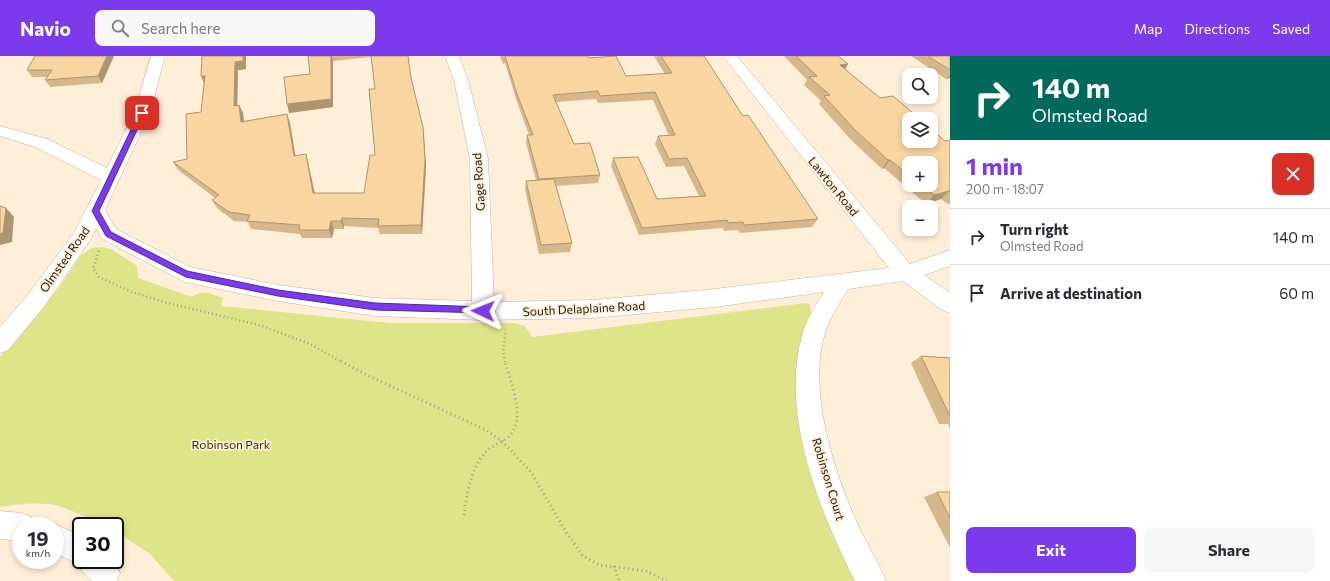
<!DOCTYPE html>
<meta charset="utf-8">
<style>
body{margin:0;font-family:Commissioner,sans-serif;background:#f7f7f7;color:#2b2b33;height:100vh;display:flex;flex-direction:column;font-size:15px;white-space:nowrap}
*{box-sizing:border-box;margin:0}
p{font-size:13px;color:#7c7c81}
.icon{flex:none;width:22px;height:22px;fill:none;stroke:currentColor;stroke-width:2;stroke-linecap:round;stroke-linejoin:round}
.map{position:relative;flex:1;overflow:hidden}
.details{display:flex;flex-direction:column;background:#fff;width:380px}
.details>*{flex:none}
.top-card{background:#00695c;color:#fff;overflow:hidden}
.buttons{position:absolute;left:902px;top:12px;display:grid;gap:8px}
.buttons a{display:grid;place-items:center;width:36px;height:36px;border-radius:8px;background:#fff;box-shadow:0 2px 6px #0003;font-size:20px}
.speed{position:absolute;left:12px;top:461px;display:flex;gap:8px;font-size:20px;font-weight:700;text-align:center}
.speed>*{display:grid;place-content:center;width:52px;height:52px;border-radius:50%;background:#fff;box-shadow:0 2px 6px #0003;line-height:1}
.speed small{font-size:10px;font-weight:400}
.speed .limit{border:2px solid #111;border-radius:6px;background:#fff;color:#111}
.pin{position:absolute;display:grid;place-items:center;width:34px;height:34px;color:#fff;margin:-17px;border-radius:8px;box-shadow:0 2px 6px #0006}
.me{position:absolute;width:44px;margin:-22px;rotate:272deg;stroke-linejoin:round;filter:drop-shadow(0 0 3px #0008)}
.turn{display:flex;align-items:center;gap:14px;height:84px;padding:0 16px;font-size:18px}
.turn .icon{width:52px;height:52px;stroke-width:2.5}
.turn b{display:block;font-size:28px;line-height:34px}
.round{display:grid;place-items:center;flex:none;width:42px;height:42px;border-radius:8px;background:#f7f7f7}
.headline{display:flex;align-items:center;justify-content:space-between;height:68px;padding:0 16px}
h1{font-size:24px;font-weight:700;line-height:30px;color:#7c3aed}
.button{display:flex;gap:8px;margin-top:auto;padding:8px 16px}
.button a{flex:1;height:46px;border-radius:8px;background:#7c3aed;color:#fff;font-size:16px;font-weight:700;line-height:46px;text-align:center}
.button a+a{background:#f7f7f7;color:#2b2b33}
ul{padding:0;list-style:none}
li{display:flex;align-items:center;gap:12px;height:56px;padding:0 16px;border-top:1px solid #e1e1e2}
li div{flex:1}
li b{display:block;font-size:15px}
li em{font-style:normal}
header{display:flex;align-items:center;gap:24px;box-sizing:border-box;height:56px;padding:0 20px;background:#7c3aed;color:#fff}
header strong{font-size:19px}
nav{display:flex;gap:22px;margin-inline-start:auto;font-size:14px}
.search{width:280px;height:36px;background:#f7f7f7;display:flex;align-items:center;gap:10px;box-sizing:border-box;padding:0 14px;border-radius:8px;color:#7c7c81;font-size:15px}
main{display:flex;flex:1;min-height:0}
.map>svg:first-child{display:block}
.green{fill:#dee488}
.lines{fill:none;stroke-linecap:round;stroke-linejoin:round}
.minor-casing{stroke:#c2b39d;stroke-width:1}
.path-far1{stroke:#a89b8a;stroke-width:2.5;stroke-dasharray:1 3;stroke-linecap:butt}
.path{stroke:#a89b8a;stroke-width:3;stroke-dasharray:1 3.5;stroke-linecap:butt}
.minor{fill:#fff;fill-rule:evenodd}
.wall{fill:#d5b78a;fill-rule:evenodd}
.shaded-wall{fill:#ae9571}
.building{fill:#f8d5a1;stroke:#ae9571}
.route{fill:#7c3aed;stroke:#51269a}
.labels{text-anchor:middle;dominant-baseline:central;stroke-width:3.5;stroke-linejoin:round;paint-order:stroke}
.street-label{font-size:12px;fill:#1f1911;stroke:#ffefd8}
.park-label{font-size:12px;fill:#323406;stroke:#ffefd8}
</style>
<header>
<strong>Navio</strong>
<div class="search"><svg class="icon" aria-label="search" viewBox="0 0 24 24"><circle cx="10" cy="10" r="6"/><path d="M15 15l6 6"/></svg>Search here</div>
<nav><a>Map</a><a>Directions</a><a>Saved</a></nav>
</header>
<main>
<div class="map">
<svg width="950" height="525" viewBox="0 0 950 525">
<rect width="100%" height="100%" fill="#ffefd8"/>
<path class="green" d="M 102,191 L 111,193 L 137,210 L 138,222 L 192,241 C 203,233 211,238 223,242 L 221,250 L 389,267 L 514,267 L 525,270 L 532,281 L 806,247 L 810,248 L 811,256 L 797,306 L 808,385 L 856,525 L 174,525 L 150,498 L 115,475 L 115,470 C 102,470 77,456 62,451 C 45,445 18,448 0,451 L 0,301 L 58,233 L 81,199 L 92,192 Z"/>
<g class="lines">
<g class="minor-casing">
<g id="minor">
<path d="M 151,0 L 165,0 L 150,57 L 105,154 L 116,173 L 190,211 L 278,229 L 375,242 L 472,245 L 470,103 L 454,24 L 445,0 L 459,0 L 468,24 L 488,103 L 494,246 L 593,244 L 715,233 L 889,212 L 723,0 L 737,0 L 910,208 L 950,194 L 950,210 L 924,219 L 950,237 L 950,257 L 942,254 L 903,225 L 848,233 C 840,247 831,259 826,274 C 807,330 832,410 855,462 C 864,484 877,503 886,525 L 855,525 C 820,456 780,358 802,280 C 806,264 815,250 824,236 L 715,251 L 593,262 L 483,264 L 375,260 L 278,245 L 185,226 L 102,183 L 96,172 L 89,186 L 43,252 L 8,294 L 0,297 L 0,271 L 27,240 L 74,177 L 101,124 L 35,91 L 0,80 L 0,70 L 47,83 L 107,112 L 134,57 Z"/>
<path d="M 0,455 L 21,457 L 31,461 L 35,470 L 21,470 L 21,485 L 0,483 Z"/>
<path d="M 55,468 L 81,480 L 81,504 L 113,504 L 120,517 L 117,525 L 92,525 L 81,514 L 78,508 L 55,497 L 55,470 L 49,470 Z"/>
</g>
</g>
<g class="path-far1">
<path d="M 99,195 L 93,212 L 99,221 L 132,236 L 168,247 L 259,269 L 310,288 L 342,306"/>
<path d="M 505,306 L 503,295 L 506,274"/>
</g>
<g class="path">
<path d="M 341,305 L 371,321 L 486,374 L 502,385 L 531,416 L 566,476 L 583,500 L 599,509 L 646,515 L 667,525"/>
<path d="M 464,459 C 467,437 471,409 488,394 C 496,387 510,384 514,373 C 523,353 510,325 505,305"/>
<path d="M 614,510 L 619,525"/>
</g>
<use href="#minor" class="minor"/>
</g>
<g class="wall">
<path d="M 114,0 L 102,27 L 50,31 L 45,24 L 47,21 L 32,21 L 27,14 Z"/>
<path d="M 202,0 L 246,13 L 238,14 L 237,49 L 239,49 L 243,57 L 244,65 L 287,58 L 290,67 L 295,100 L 306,98 L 308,106 L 315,137 L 364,137 L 375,99 L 375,33 L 371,1 L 333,5 L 333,51 L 289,57 L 310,18 L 308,0 L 408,0 L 411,22 L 424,80 L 426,111 L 422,178 L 380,178 L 378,172 L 344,170 L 344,173 L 334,173 L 332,182 L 302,182 L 300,178 L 251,173 L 248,166 L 234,165 L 217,152 L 212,144 L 215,142 L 178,114 L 173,106 L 187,103 L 201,56 L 204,27 L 201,20 Z"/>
<path d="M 500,0 L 588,0 L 589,2 L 626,20 L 665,18 L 654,0 L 704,0 L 743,60 L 818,163 L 812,171 L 740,177 L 738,174 L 724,175 L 723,172 L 639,179 L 611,110 L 613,102 L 657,143 L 699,140 L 684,110 L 666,111 L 655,88 L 658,80 L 669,80 L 653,44 L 598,47 L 596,43 L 556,46 L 574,88 L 600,119 L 598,127 L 556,130 L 572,187 L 570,196 L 539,198 L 525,133 L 526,125 L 536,124 L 526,87 L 527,79 L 529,79 L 517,46 L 505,7 L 503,8 Z"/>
<path d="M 784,0 L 838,0 L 848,8 L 845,13 L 880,42 L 945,85 L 950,84 L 950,148 L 948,148 L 941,143 L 926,148 L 884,112 L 882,113 L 850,83 L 819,48 L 821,45 L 804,29 L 807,24 ZM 909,107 L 931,129 L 909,129 Z"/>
<path d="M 911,0 L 950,0 L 950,22 L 946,23 Z"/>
<path d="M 921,300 L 950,302 L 950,373 L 948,368 L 939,368 L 911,307 Z"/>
<path d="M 937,436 L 950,436 L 950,492 L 924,441 Z"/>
</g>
<g class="shaded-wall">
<path d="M 107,0 L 114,0 L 102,27 L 98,20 Z"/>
<path d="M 243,0 L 246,0 L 246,13 L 238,14 L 237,58 L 234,50 L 235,6 Z"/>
<path d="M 331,0 L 332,0 L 333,5 L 333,51 L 289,57 L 287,48 Z"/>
<path d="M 848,8 L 843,17 L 840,9 Z"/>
<path d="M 950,19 L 950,22 L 946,23 Z"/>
<path d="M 201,20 L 205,20 L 205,29 Z"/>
<path d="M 239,49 L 243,57 L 245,74 L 241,66 Z"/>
<path d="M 287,58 L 290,67 L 297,109 L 294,100 Z"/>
<path d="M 423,71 L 426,111 L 422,178 L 421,169 Z"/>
<path d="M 306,98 L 308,106 L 316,145 L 313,137 Z"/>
<path d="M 888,104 L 890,104 L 884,112 L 882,113 Z"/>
<path d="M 949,135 L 941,143 L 926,148 L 934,139 Z"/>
<path d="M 6,152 L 14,161 L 12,186 L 0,189 L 0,178 Z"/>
<path d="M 342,162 L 344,170 L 344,173 L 341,165 Z"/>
<path d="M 331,165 L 334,173 L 332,182 L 329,174 Z"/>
</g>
<g class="building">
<path d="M 35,0 L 107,0 L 98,20 L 45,24 L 52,14 L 27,14 Z"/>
<path d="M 202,0 L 243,0 L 243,5 L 235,6 L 234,50 L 239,49 L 241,66 L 287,58 L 294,100 L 306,98 L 313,137 L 364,137 L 370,99 L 375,99 L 369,33 L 375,33 L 371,0 L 408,0 L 411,22 L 423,71 L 425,103 L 421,169 L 378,170 L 379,163 L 342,162 L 341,165 L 331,165 L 329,174 L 299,174 L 300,169 L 247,165 L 250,159 L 229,156 L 212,144 L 219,139 L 173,106 L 187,103 L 186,58 L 201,56 L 205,20 L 201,20 Z"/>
<path d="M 308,0 L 331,0 L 331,43 L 287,48 L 284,21 L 310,18 Z"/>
<path d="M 505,0 L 588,0 L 589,2 L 616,0 L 626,20 L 672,17 L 661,0 L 704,0 L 743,60 L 748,59 L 818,163 L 744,169 L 743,166 L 728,167 L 727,164 L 642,172 L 613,102 L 638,101 L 657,143 L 706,140 L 687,102 L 669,103 L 658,80 L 675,79 L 655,36 L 600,40 L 598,35 L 553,39 L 574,88 L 590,87 L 600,119 L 539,123 L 527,79 L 533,79 L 517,38 Z"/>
<path d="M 796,0 L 838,0 L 848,8 L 840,9 L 880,42 L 893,40 L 920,63 L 909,63 L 909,85 L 931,85 L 931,73 L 945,85 L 950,84 L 950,135 L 949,135 L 934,139 L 921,129 L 931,129 L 931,107 L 909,107 L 909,119 L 890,104 L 888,104 L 856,75 L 824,40 L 830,39 L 809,21 L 817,20 Z"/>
<path d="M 928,0 L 950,0 L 950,14 Z"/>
<path d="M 554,123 L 572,187 L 541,189 L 526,125 Z"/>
<path d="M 0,150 L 6,152 L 3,177 L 0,178 Z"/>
<path d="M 921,300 L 950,302 L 950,360 Z"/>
<path d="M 937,436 L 950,436 L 950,462 Z"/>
</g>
<path class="route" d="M 142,55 L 145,57 L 99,155 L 111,176 L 187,215 L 278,234 L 375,247 L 483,251 L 488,255 L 486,257 L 375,254 L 278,240 L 186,221 L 106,180 L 92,155 L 139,57 Z"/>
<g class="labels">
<g class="street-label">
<text transform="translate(478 126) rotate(-94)">Gage Road</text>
<text transform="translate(834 130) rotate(51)">Lawton Road</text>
<text transform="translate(64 203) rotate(-55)">Olmsted Road</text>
<text transform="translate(584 252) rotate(-3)">South Delaplaine Road</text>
<text transform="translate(829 423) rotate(73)">Robinson Court</text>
</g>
<g class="park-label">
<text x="231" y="388">Robinson Park</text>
</g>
</g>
</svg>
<div class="buttons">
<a><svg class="icon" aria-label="search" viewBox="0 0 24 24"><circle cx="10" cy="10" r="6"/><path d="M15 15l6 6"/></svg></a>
<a><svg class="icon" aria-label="layers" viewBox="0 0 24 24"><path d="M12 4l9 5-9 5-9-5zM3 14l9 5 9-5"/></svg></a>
<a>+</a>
<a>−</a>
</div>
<div class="speed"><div>19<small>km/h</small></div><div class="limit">30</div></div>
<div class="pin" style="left:142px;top:57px;background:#d93025"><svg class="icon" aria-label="arrive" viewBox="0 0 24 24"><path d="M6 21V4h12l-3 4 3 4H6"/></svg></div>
<svg class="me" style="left:483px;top:255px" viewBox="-20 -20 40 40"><path d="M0-17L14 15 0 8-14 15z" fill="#7c3aed" stroke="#fff" stroke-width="4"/></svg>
</div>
<section class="details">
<div class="top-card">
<div class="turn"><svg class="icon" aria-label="right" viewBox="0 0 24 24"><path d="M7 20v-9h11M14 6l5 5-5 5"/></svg><div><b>140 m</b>Olmsted Road</div></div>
</div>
<div class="headline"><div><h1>1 min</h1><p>200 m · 18:07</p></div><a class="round" style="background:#d93025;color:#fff"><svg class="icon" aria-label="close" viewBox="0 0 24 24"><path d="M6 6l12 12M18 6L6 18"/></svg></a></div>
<ul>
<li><svg class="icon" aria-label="right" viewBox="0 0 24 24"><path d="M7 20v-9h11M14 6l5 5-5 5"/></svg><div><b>Turn right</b><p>Olmsted Road</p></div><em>140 m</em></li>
<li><svg class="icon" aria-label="arrive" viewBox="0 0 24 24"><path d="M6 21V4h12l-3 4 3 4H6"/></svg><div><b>Arrive at destination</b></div><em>60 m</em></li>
</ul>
<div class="button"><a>Exit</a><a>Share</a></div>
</section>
</main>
